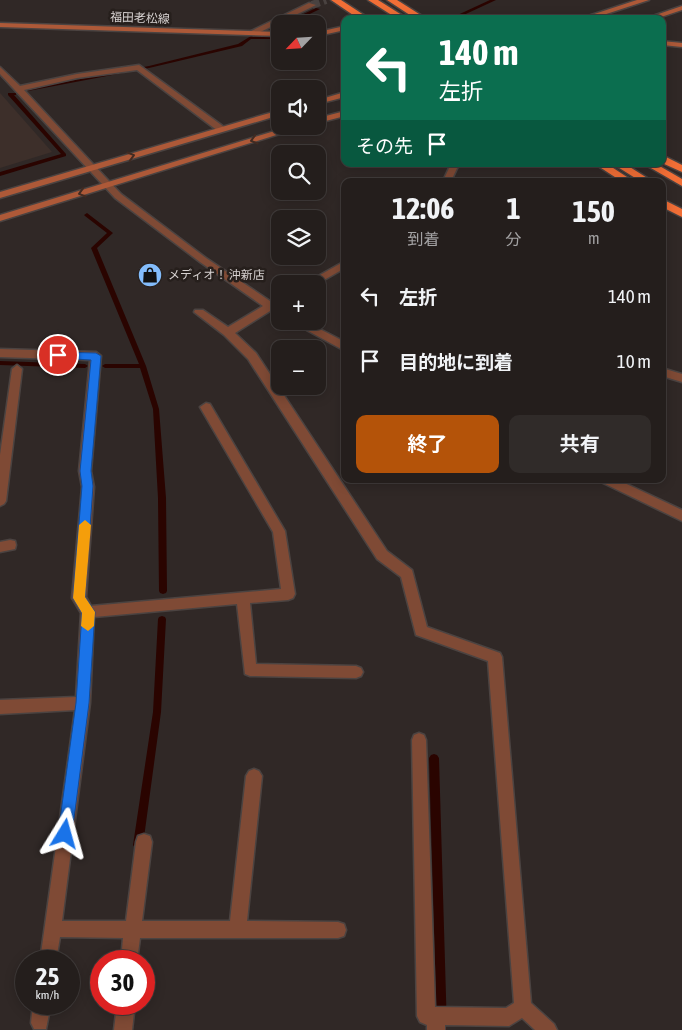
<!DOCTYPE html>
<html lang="ja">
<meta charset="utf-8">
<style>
body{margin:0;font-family:"Asap Condensed","Noto Sans JP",sans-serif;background:#302b29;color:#f1f3f6;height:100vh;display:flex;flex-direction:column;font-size:19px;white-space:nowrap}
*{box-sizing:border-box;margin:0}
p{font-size:16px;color:#a3a2a3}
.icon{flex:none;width:28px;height:28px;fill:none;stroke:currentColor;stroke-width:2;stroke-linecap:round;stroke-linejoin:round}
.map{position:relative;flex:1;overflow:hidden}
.sheet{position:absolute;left:341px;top:178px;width:325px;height:305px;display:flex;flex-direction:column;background:#241e1c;border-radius:10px;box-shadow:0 2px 12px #0003,0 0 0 1px #413c3b}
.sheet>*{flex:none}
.banner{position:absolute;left:341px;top:15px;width:325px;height:152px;border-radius:10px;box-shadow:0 2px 12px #0003,0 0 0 1px #413c3b;background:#0b6e4f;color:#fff;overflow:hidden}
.needle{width:32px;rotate:245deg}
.controls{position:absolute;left:271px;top:15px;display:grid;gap:10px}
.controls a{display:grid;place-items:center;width:55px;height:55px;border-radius:10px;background:#241e1c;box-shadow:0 2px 12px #0003,0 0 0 1px #413c3b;font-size:25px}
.speed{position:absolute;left:15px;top:950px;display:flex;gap:10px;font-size:25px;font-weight:700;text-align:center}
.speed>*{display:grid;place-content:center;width:65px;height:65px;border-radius:50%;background:#241e1c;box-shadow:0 2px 12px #0003,0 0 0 1px #413c3b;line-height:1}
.speed small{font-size:12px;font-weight:400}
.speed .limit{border:8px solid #d22;background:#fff;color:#111}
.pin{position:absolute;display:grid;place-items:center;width:42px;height:42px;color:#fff;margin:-21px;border:2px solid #fff;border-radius:50%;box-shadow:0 1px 5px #0007}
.me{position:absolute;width:55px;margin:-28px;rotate:8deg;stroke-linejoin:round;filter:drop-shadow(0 0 4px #0008)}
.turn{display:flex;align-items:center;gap:18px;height:105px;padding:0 15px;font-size:22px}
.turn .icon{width:65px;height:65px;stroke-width:2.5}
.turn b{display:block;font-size:35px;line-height:42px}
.then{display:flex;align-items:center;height:48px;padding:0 15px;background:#0003;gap:10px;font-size:19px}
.eta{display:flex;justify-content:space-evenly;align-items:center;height:85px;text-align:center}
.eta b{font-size:30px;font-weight:700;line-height:35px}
.button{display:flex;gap:10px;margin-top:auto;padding:10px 15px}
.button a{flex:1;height:58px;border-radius:10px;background:#b45309;color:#fff;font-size:20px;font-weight:700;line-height:58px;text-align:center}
.button a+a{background:#302b29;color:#f1f3f6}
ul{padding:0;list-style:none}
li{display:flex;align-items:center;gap:15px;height:65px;padding:0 15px}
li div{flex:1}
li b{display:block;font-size:19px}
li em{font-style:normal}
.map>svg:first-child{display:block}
.built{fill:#3d2f2a}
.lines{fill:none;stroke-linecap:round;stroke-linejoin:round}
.stream{fill:#2a0400;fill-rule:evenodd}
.street-tunnel{stroke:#494240;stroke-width:8;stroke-dasharray:8 4;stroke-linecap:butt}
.street-casing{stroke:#4b4341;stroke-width:3}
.secondary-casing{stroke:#4b4341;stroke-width:3}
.highway-casing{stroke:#4b4341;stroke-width:3}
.street{fill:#7f4a35;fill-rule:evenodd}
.secondary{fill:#ad5938;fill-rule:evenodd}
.highway{fill:#f16e36;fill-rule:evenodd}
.oneway{stroke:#412b22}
.route{fill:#1a73e8;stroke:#114b97}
.slow{fill:#f59e0b}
.labels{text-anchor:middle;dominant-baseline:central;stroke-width:5;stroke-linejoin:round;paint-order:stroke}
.far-street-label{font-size:12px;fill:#d7d2d1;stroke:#261f1c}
.far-poi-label{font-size:12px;fill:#d7d2d1;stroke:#261f1c;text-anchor:start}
</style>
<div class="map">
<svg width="682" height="1030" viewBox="0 0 682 1030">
<rect width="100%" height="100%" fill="#302826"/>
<path class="built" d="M 0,93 L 52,152 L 0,168 Z"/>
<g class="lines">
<g class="stream">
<path d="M 490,0 L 496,0 L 455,19 L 451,18 Z"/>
<path d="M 316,8 L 320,9 L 289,24 L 283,24 Z"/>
<path d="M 280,25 L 280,27 L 277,28 L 275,27 Z"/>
<path d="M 251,36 L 280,37 L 280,39 L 251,39 L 242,46 L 149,68 L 28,91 L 26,90 L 28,89 L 149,66 L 238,44 Z"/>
<path d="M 318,37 L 323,37 L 323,38 L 318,39 Z"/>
<path d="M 8,93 L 16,93 L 16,95 L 14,95 L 66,154 L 66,156 L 0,176 L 0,172 L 61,154 L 8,95 Z"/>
<path d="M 87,213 L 113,233 L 97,248 L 146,366 L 159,409 L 166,498 L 167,591 L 166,593 L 163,594 L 160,593 L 159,591 L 158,498 L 153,409 L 140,368 L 105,368 L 102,366 L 105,364 L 139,364 L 91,248 L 107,233 L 85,216 L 84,215 Z"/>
<path d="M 0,361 L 85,364 L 88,366 L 85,368 L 0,365 Z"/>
<path d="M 162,616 L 165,617 L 166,619 L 161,712 L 143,845 L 141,848 L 138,850 L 135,848 L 133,845 L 153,712 L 158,619 L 159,617 Z"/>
<path d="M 434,754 L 437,755 L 439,758 L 447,1030 L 437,1030 L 429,758 L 431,755 Z"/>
</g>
<path class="street-tunnel" d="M 312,5 L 326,0"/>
<g class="street-casing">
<g id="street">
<path d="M 309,3 L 316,5 L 254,35 L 247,33 Z"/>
<path d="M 139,65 L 224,127 L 224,131 L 218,131 L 137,70 L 77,78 L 24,90 L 121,194 L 206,258 L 270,301 L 280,297 L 280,305 L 277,306 L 280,308 L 280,316 L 270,311 L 235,333 L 256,353 L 387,551 L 412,570 L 427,627 L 500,653 L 502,657 L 531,1003 L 554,1024 L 557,1030 L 535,1030 L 522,1018 L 509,1026 L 445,1025 L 445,1030 L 427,1030 L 427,1025 L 420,1022 L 417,1016 L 412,740 L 414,735 L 419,733 L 424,735 L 426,740 L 435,1007 L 506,1008 L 514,1003 L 488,661 L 416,635 L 401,577 L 377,559 L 248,359 L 224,335 L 194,312 L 195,310 L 203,310 L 228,327 L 263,306 L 200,262 L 115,198 L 0,74 L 0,67 L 20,86 L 77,74 Z"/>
<path d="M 451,164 L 459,164 L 451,181 L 443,181 Z"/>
<path d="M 345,261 L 345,268 L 317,284 L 304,284 Z"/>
<path d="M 290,321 L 304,321 L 345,342 L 345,351 Z"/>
<path d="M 0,349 L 96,352 L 101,356 L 91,471 L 94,487 L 86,597 L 91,606 L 281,589 L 273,532 L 200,407 L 206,403 L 210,404 L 285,531 L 295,594 L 293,598 L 288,600 L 250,603 L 256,664 L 356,666 L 361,668 L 363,672 L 361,676 L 356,678 L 250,676 L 245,674 L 237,604 L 94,617 L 90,703 L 62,921 L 126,921 L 136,842 L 138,836 L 144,834 L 150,836 L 152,842 L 142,921 L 230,921 L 246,776 L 249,771 L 254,769 L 259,771 L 262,776 L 247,921 L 338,922 L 344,924 L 346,930 L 344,936 L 338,938 L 140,938 L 137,961 L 121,961 L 123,938 L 60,937 L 56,961 L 40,961 L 75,710 L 0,714 L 0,700 L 76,697 L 81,613 L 72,598 L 82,487 L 79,471 L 90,360 L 0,357 Z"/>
<path d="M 17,365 L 22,369 L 6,501 L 4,504 L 0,506 L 0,455 L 12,369 Z"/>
<path d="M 662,368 L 682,374 L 682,382 L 662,376 Z"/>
<path d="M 599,479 L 616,479 L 682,510 L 682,521 L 601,482 Z"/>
<path d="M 10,540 L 15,541 L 16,545 L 15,549 L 0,552 L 0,542 Z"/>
<path d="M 33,1004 L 51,1004 L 46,1029 L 34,1029 L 31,1023 Z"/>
<path d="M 117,1004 L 135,1004 L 132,1030 L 114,1030 Z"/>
</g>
</g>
<g class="secondary-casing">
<g id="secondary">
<path d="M 637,0 L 649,0 L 591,19 L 579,19 Z"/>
<path d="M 682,6 L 682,10 L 655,19 L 644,19 Z"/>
<path d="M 0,23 L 280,32 L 280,36 L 0,27 Z"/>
<path d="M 345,26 L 345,30 L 318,36 L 318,32 Z"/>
<path d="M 662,41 L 682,43 L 682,47 L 662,45 Z"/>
<path d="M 345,92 L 345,97 L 318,104 L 318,100 Z"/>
<path d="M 280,110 L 280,115 L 0,198 L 0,192 Z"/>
<path d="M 345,111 L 345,116 L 318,123 L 318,118 Z"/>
<path d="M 291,126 L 305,126 L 0,221 L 0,215 Z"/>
</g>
</g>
<g class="highway-casing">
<g id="highway">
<path d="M 331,0 L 341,0 L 370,19 L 359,19 Z"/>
<path d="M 368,0 L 378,0 L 405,17 L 398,19 Z"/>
<path d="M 387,0 L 397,0 L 427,19 L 416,19 Z"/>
<path d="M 662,155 L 682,165 L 682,172 L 662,163 Z"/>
<path d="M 595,164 L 607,164 L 630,179 L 629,181 L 621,181 Z"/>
<path d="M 613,164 L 625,164 L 652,181 L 640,181 Z"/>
<path d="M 644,164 L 656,164 L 682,179 L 682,186 Z"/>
<path d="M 662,199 L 682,209 L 682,217 L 662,207 Z"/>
</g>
</g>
<use href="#street" class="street"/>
<use href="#secondary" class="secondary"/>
<use href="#highway" class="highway"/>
</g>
<defs><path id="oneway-chevron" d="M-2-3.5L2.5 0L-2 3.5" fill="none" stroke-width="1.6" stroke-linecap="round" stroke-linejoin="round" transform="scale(1.25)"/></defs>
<g class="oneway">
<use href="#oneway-chevron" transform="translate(254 140) rotate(163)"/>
<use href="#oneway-chevron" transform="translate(131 156) rotate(-16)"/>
<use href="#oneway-chevron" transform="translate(82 193) rotate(163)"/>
</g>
<path class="route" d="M 54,352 L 96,353 L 101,356 L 91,471 L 93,486 L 85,597 L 95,612 L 89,703 L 72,834 L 70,840 L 65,842 L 60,840 L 58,834 L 76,703 L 82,613 L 73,598 L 82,486 L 80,471 L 91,360 L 58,358 L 53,355 Z"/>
<path class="slow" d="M 85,520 L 91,525 L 85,597 L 95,612 L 94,626 L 88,631 L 81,626 L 82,613 L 73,598 L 79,525 Z"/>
<defs>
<g id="shop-disc" transform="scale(1.25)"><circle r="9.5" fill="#83bcfb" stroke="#261f1c"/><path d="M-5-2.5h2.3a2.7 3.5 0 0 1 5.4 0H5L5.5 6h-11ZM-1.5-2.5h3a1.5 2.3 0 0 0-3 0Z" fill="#111"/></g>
</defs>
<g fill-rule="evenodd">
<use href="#shop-disc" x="150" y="275"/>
</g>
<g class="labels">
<g class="far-street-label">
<text transform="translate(140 18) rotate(2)">福田老松線</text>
</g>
<g class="far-poi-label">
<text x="168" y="275">メディオ！ 沖新店</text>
</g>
</g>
</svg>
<div class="controls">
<a><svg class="needle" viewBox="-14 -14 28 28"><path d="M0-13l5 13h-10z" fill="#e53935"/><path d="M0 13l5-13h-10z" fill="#a3a2a3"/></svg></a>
<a><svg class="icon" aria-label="sound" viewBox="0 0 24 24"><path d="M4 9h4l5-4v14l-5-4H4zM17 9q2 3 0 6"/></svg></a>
<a><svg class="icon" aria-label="search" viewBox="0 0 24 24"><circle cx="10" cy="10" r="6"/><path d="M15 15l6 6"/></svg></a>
<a><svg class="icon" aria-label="layers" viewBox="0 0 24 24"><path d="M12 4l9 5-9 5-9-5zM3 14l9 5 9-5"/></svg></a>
<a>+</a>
<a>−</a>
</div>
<div class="speed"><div>25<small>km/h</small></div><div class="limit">30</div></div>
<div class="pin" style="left:58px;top:355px;background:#d93025"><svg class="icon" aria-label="arrive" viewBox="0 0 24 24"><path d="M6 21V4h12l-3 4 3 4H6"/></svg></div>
<svg class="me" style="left:65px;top:834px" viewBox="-20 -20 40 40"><path d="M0-17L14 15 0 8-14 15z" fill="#1a73e8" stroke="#fff" stroke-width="4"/></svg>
<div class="banner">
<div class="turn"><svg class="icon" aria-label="left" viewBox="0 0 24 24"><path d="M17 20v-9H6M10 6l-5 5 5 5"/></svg><div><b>140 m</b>左折</div></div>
<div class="then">その先<svg class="icon" aria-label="arrive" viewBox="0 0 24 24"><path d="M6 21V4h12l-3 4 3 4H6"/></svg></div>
</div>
<section class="sheet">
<div class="eta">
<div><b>12:06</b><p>到着</p></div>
<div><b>1</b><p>分</p></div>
<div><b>150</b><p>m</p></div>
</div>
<ul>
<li><svg class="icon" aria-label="left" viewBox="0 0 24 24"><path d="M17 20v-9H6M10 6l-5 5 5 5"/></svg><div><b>左折</b></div><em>140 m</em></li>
<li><svg class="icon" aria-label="arrive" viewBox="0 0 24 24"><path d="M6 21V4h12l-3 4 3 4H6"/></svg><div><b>目的地に到着</b></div><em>10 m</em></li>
</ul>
<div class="button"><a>終了</a><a>共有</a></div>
</section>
</div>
